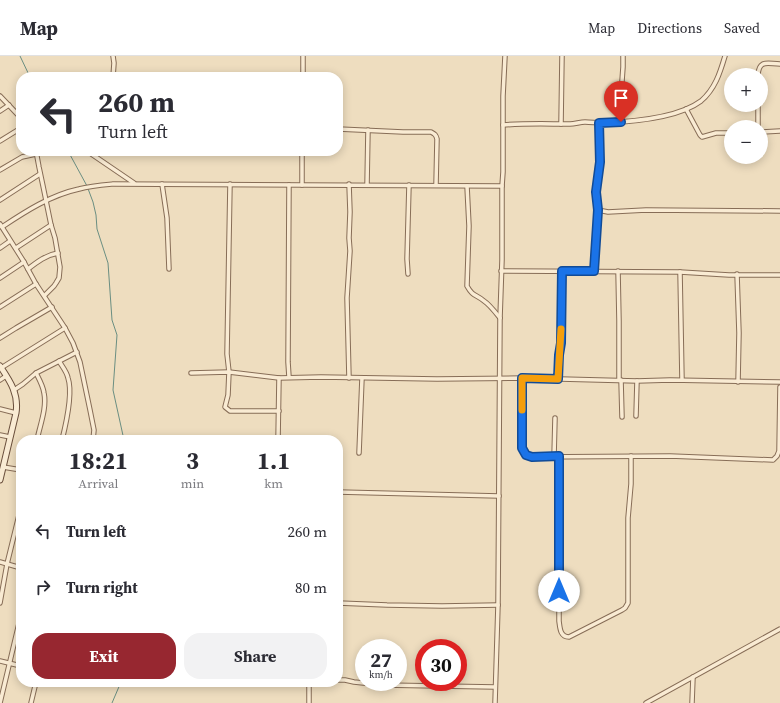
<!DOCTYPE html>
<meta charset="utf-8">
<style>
body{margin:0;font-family:"Source Serif 4",serif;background:#f2f2f3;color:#2b2b33;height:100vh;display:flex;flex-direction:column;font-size:15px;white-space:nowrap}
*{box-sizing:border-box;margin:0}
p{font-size:13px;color:#7c7c81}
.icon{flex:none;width:22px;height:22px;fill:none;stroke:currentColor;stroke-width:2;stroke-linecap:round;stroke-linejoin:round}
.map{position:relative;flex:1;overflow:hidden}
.sheet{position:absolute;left:16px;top:379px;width:327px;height:252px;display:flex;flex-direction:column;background:#fff;border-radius:16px;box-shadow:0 2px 10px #0003}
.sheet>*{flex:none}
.top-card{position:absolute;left:16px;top:16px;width:327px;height:84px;border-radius:16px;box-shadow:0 2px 10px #0003;background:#fff;color:#2b2b33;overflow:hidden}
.tools{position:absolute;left:724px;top:12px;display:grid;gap:8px}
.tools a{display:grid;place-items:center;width:44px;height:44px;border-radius:50%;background:#fff;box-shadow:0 2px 10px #0003;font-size:20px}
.speed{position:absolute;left:355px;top:583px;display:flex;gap:8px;font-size:20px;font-weight:700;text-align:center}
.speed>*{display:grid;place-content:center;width:52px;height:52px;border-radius:50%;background:#fff;box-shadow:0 2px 10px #0003;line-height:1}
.speed small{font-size:10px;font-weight:400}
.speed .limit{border:6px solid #d22;background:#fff;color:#111}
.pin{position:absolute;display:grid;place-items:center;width:34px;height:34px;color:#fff;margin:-41px -17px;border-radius:50% 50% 50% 0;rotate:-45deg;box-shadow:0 0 4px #0007}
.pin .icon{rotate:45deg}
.me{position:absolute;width:44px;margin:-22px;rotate:0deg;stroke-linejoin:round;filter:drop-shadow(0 0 3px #0008)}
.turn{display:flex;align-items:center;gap:14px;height:84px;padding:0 16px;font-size:18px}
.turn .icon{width:52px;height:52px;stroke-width:2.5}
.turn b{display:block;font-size:28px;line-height:34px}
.eta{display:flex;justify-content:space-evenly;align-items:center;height:68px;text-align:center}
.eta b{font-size:24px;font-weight:700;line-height:28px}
.button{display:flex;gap:8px;margin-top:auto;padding:8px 16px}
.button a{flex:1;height:46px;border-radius:16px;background:#972730;color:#fff;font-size:16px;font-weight:700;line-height:46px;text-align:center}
.button a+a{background:#f2f2f3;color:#2b2b33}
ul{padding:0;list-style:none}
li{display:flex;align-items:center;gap:12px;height:56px;padding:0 16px}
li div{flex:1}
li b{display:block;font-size:15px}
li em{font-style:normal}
header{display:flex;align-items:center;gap:24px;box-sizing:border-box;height:56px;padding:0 20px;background:#fff;border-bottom:1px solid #e1e1e2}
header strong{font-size:19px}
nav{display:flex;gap:22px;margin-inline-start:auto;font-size:14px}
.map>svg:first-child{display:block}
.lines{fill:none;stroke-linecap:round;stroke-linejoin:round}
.stream{stroke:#6a8e82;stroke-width:1}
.minor-casing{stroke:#876d57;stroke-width:5.5}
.secondary-casing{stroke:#694e3b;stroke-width:7}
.minor{stroke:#f9ebd3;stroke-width:3.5}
.secondary{stroke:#f9ebd3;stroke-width:5}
.route-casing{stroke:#114b97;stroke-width:10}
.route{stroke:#1a73e8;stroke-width:7}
.slow{stroke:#f59e0b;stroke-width:7}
</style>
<header>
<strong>Map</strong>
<nav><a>Map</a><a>Directions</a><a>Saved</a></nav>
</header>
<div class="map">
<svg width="780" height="647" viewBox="0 0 780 647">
<rect width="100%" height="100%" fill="#eeddbf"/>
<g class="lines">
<g class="stream">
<path d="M 20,0 L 30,21"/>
<path d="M 68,95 L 87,130 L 93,146 L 96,159 L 97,173 L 108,207 L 112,264 L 117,279 L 113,334 L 124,384"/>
<path d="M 112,647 L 121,626"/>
</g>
<g class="minor-casing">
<g id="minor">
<path d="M 113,0 L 114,7 L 113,21"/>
<path d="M 303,0 L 303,21"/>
<path d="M 758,19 C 759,3 768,8 780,8"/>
<path d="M 0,40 L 21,62"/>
<path d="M 758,49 L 758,71"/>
<path d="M 686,53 L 700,79 L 702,81 L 716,77 L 731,77"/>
<path d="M 0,55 L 9,49"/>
<path d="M 621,66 L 621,39 L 623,11 L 623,0"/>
<path d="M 599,67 L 600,106 L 596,136 L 598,154 L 608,156 L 646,154 L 780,155"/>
<path d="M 561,68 L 562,0"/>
<path d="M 503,69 C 526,67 548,68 570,68 C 575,68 580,66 585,66 C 591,66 596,67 601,67 C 630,66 677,63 701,45 C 715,33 720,17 725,0"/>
<path d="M 338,73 L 403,76 L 431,76 C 435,78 436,79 437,83 L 436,129"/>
<path d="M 761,76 L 780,75"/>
<path d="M 0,85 L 21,72"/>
<path d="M 36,95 L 39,111 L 43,130 L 51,169 L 55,182 L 60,211 L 59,222 L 56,227 L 54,230 L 45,239"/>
<path d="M 87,95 L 134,127"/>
<path d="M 302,95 L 302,129"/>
<path d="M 0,114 L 22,101 L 36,98"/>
<path d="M 162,128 L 167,162 L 169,213"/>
<path d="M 230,128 L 227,298 L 229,316 L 228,339 L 225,351 L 230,355 L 279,355"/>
<path d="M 289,129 L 288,306 L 289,321"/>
<path d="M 367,129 L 368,74"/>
<path d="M 467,130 L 469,170 L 467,230 C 473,241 476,238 484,245 C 489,248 496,257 500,262"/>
<path d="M 0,144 L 40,118"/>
<path d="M 0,168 L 24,206 L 36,228 L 65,272 L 73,287 L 80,306 L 90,354 L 94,374 L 93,384"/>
<path d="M 2,171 C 26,155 51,139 79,133 C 90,130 102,129 113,128 L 502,130"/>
<path d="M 0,192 L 10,185"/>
<path d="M 16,192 L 51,169"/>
<path d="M 28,213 C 37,206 46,199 58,197"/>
<path d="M 501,215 L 680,216 L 729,219 L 780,219"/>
<path d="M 594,215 L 598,154"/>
<path d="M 618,215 L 619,265 L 619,324"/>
<path d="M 680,216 L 682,324"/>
<path d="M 408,218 L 407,203 L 409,129"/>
<path d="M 737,218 L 739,277 L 738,326"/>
<path d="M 0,222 L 24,206"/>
<path d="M 0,251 L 36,228"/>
<path d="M 0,282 L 16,272 L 52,251"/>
<path d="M 59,305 C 62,310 67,316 68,322 C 73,337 66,368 62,384"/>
<path d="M 1,312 L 65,272"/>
<path d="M 36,317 C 39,323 43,330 44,337 C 47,352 40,369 37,384"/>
<path d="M 191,317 L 229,316 L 279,322 L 321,321 L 437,323 L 522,322 L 637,325 L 670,324 L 780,326"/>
<path d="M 349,322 L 347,242 L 350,195 L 349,182 L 350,156 L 349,128"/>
<path d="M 522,322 L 522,392 L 526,399 L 532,401 L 670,400 L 773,404 L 777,400 L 779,395 L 780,331"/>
<path d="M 558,323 L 561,273 L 562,215"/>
<path d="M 0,324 L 6,320"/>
<path d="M 621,324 L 622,361"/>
<path d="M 14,334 L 23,328 L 36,317 L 77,296"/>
<path d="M 0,353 L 16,357"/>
<path d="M 636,360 L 637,325"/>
<path d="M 0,379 L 10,381"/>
<path d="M 278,384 L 279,322"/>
<path d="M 359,397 L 362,322"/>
<path d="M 559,400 L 559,565 C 560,572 560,581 569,581 L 622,554 L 625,552 L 628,547 L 628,462 L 631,428 L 631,400"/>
<path d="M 554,401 L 555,362"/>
<path d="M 3,411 L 21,414"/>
<path d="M 338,436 L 499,440"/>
<path d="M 0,506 L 21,512"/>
<path d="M 0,547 L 7,508 L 21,451"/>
<path d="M 338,547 L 387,549 L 442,550 L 498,549"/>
<path d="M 0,605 L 21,610"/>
<path d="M 338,624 L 345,624 L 354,626 L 382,629 L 495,631"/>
<path d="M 278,626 L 309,627 L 330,626"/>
<path d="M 309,626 L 309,647"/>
<path d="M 0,647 L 21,559"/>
<path d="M 31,647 L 36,626"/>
<path d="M 495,647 L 498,549 L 500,262 L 502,204 L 502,130 L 503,116 L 503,40 L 505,0"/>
<path d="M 646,647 L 780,573"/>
<path d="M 692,647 L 693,621"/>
</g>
</g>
<g class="secondary-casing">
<path id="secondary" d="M 0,310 C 10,325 19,338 16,357 L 0,424"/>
</g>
<use href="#minor" class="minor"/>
<use href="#secondary" class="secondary"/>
</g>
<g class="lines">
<g class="route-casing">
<path id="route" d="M 559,535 L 559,400 L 532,401 L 526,399 L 522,392 L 522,322 L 558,323 L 559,299 L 561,287 L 562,215 L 594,215 L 598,154 L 596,136 L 600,106 L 599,67 L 621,66"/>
</g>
<use href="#route" class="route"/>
<path class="slow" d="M 522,354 L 522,322 L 558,323 L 561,273"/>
</g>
</svg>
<div class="tools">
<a>+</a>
<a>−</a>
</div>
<div class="speed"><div>27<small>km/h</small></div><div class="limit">30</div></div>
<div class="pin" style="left:621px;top:66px;background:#d93025"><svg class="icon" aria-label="arrive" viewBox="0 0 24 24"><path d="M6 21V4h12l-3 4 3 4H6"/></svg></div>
<svg class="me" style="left:559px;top:535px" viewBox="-20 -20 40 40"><circle r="19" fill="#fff"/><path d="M0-13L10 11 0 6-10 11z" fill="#1a73e8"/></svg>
<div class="top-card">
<div class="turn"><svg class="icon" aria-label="left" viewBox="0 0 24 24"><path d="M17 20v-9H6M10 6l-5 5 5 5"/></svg><div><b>260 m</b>Turn left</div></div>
</div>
<section class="sheet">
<div class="eta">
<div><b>18:21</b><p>Arrival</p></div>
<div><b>3</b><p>min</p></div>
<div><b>1.1</b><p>km</p></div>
</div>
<ul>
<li><svg class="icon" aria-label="left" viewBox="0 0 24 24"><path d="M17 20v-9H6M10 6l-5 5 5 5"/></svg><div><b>Turn left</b></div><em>260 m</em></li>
<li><svg class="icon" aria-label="right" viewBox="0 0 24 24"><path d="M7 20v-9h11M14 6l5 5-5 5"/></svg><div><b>Turn right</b></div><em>80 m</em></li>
</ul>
<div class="button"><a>Exit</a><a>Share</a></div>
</section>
</div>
